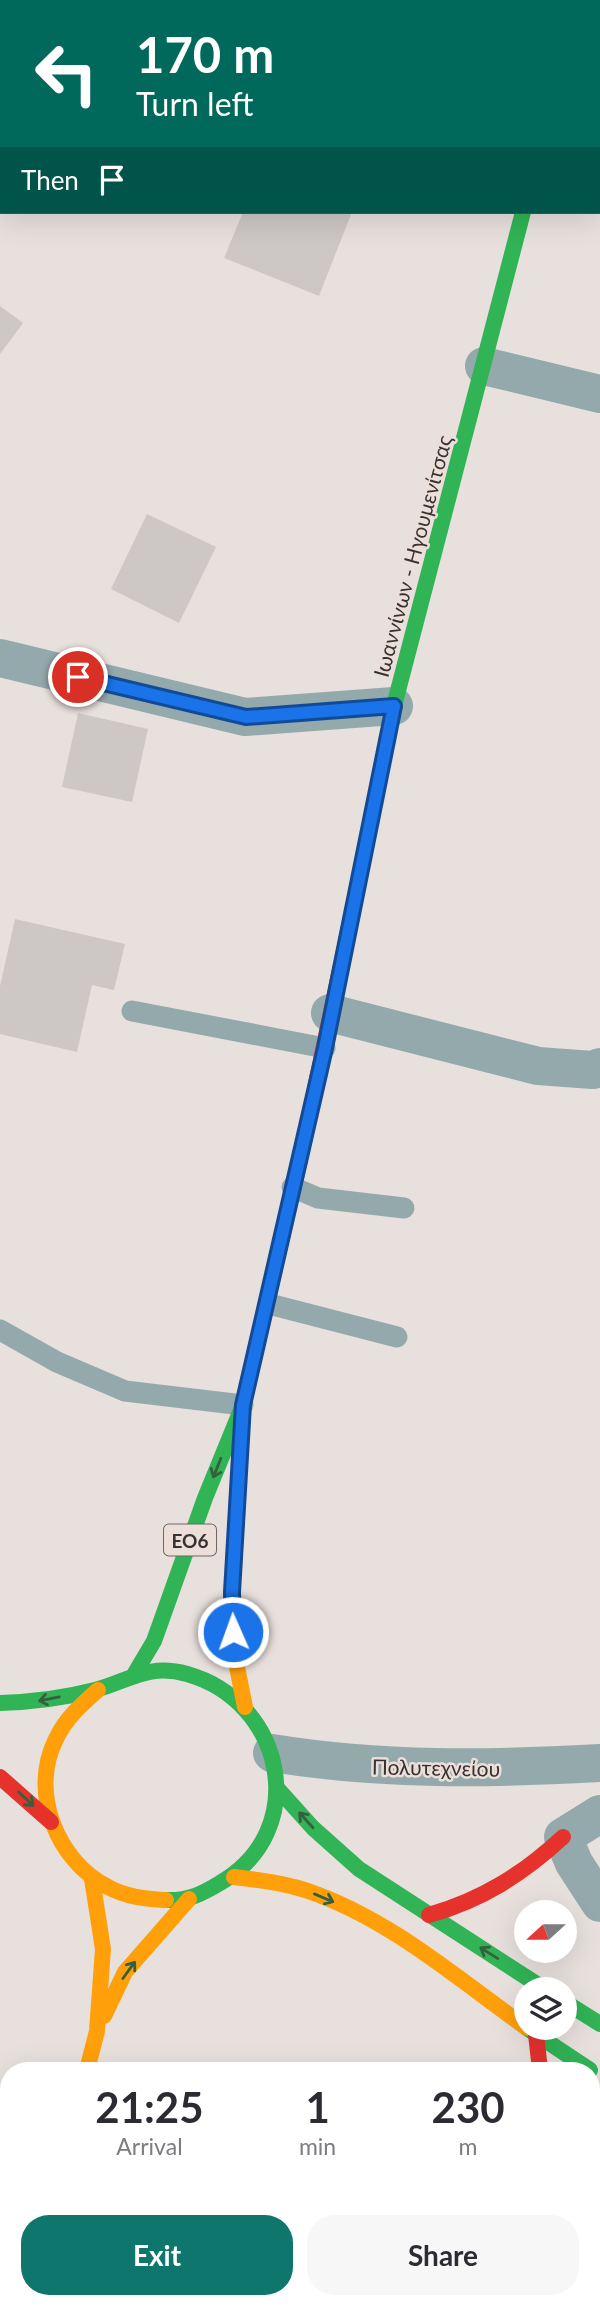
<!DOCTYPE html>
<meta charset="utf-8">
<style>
body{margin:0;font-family:Lato,sans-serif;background:#f7f7f7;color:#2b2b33;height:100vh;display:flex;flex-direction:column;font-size:26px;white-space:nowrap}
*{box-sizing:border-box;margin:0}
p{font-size:23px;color:#7c7c81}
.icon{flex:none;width:38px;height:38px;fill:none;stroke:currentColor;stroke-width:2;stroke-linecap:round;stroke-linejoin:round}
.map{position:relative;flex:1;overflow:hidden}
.drawer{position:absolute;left:0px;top:2062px;width:600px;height:247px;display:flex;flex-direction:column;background:#fff;border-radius:28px 28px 0 0;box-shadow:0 7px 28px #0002}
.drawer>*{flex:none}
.banner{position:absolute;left:0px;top:0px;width:600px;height:214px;box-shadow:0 7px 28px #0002;background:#00695c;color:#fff;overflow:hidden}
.needle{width:46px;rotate:249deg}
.tools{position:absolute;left:514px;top:1900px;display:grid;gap:14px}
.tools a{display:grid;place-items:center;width:63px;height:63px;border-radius:50%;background:#fff;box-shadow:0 7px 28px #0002;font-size:35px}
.pin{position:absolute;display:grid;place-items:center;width:60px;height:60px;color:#fff;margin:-30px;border:4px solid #fff;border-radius:50%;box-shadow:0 2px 7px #0007}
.me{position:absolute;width:77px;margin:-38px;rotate:358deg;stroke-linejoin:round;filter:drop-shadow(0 0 5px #0008)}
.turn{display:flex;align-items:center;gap:24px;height:147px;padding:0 21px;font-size:32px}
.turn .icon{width:91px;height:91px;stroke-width:2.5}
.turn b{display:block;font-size:49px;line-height:60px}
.then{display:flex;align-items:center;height:66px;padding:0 21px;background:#0003;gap:14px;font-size:26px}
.eta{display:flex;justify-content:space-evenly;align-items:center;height:119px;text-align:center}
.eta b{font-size:42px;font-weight:700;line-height:49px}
.cta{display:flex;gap:14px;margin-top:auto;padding:14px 21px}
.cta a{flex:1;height:80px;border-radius:28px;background:#0f766e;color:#fff;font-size:28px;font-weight:700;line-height:80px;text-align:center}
.cta a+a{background:#f7f7f7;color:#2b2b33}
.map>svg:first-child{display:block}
.building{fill:#cdc8c5}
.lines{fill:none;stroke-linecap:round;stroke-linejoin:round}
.lane{stroke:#94a9ac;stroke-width:21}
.street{stroke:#94a9ac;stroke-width:38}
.fast{stroke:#30b455;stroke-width:16}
.slow{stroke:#ff9f0a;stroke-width:16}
.jam{stroke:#e5322d;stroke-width:16}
.oneway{stroke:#35603e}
.route-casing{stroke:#114b97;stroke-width:18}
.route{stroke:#1a73e8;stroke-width:12}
.labels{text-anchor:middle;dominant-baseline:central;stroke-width:5;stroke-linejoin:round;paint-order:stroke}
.shield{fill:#ecdfd9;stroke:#6e6763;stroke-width:2}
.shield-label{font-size:19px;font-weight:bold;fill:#383331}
.street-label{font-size:21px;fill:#383331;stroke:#ecdfd9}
</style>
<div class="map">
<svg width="600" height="2308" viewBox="0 0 600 2308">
<rect width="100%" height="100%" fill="#e8e0dd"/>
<g class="building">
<path d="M 243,212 L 352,212 L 319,296 L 224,258 Z"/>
<path d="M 0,306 L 23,323 L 0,354 Z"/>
<path d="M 147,514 L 216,547 L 179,623 L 111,589 Z"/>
<path d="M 78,713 L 148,729 L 132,802 L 62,787 Z"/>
<path d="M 15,919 L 125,944 L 114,990 L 92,985 L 77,1052 L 0,1034 L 0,986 Z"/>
</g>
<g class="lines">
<g class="lane">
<path d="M 132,1011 L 325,1048"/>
<path d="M 292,1187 L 318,1198 L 404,1208"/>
<path d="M 269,1304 L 397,1337"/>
<path d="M 0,1330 L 57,1362 L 125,1391 L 243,1405"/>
<path d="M 64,2300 L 103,2308"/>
<path d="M 426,2308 L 428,2300"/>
</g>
<g class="street">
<path d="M 24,0 L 31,2"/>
<path d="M 492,2 L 492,0"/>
<path d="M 484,366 L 600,394"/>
<path d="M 0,658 L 245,717 L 394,706"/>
<path d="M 330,1013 L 538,1066 L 593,1070 L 600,1067"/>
<path d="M 272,1753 C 382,1771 489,1769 600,1763"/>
<path d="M 600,1814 L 563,1837 L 574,1863 L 600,1903"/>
</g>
<g class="fast">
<path d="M 199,0 L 200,2"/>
<path d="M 571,2 L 572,0"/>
<path d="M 366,846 L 394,706 L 523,212"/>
<path d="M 135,1673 L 154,1641 L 205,1498 L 243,1405 L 300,1160"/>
<path d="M 0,1703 C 32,1702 64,1698 95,1690 C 129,1681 148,1663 187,1674 C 284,1701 312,1830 220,1883 C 202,1894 188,1901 166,1900"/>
<path d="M 277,1788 L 313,1828 L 359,1869 L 546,1990"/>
<path d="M 565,2002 L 600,2024"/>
<path d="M 527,2028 L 590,2070"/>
<path d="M 27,2308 L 30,2300"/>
</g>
<g class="slow">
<path d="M 241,1435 L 232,1592 L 234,1652 L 245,1707"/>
<path d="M 98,1690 C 82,1704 65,1719 56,1739 C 29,1792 57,1861 108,1887 C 126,1897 146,1899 166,1900"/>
<path d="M 234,1877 C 259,1880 284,1883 308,1891 C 390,1919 458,1979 527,2028"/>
<path d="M 104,2016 L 125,1972 L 189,1899"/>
<path d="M 87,2070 L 97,2031 L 103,1949 L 92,1879"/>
</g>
<g class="jam">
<path d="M 300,1160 L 366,846"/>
<path d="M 0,1777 L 51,1822"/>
<path d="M 429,1915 C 482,1900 523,1874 563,1837"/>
<path d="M 536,2034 L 540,2070"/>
<path d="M 592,2180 L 600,2173"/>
<path d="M 580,2300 L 581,2308"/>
</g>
</g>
<defs><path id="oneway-shaft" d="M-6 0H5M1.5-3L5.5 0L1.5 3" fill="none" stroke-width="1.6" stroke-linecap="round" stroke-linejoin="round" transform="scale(1.75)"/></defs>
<g class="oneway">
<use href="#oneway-shaft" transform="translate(217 1468) rotate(112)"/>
<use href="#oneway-shaft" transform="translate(49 1699) rotate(169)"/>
<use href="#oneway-shaft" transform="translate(26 1799) rotate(43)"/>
<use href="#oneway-shaft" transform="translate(306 1820) rotate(-132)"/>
<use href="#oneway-shaft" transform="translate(324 1898) rotate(23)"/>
<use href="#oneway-shaft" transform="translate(489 1953) rotate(-148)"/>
<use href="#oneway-shaft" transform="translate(129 1970) rotate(-54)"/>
</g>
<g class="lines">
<g class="route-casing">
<path id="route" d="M 78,677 L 246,717 L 394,706 L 325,1048 L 243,1405 L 232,1592 L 233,1632"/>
</g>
<use href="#route" class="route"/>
</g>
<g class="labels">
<rect class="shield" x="164" y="1524.5" width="52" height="31" rx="5"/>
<g class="shield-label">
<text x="190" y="1540">ΕΟ6</text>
</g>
<g class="street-label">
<text transform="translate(412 556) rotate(-75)">Ιωαννίνων - Ηγουμενίτσας</text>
<text transform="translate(436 1767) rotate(1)">Πολυτεχνείου</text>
</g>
</g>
</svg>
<div class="tools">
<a><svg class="needle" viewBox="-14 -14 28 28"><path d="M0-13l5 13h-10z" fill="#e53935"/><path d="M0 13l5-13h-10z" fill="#7c7c81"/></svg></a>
<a><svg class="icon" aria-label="layers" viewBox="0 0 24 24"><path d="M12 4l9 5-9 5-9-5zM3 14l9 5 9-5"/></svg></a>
</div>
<div class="pin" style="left:78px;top:677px;background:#d93025"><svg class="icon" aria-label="arrive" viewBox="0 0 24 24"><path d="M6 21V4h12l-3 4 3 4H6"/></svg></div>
<svg class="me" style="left:233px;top:1632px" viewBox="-20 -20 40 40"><circle r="17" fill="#1a73e8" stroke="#fff" stroke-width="3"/><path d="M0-11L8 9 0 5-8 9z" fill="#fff"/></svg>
<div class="banner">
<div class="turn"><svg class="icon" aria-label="left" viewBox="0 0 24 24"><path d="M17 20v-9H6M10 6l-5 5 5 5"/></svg><div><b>170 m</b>Turn left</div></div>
<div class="then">Then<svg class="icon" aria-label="arrive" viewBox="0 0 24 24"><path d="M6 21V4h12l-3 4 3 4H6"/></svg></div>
</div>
<section class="drawer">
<div class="eta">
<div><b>21:25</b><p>Arrival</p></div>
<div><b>1</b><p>min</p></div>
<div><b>230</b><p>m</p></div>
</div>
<div class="cta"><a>Exit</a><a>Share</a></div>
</section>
</div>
